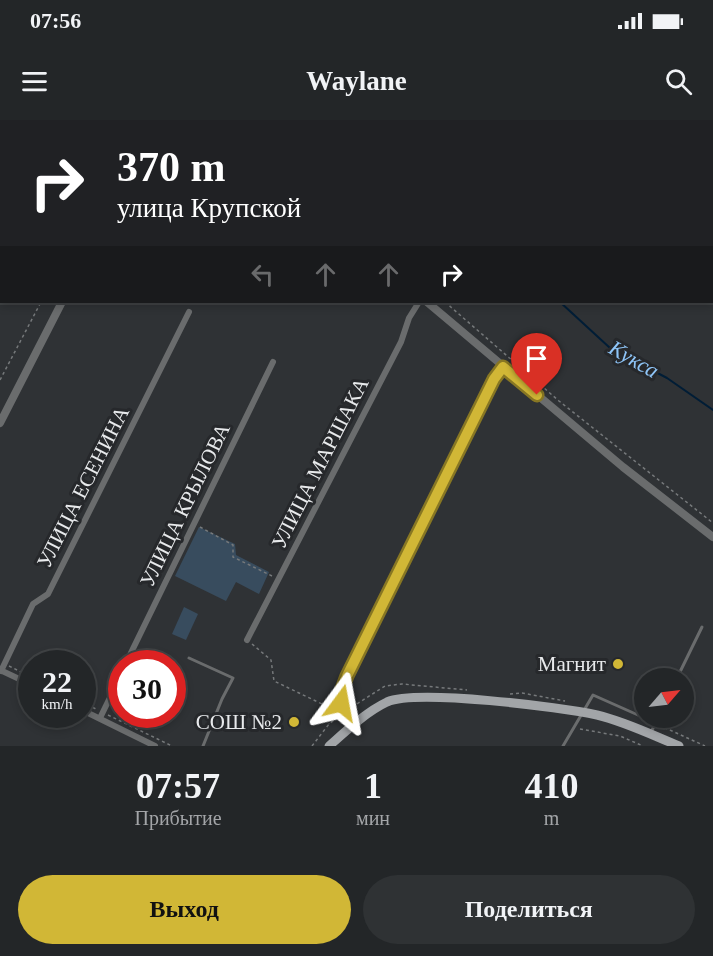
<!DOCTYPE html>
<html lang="ru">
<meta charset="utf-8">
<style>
body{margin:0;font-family:Georgia,serif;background:#2f3234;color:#f1f3f6;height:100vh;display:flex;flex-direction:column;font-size:22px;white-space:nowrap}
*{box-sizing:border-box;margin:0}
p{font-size:20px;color:#a3a5a8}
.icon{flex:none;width:33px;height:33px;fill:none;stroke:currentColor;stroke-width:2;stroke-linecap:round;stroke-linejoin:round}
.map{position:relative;height:626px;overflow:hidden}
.panel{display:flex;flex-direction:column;background:#232628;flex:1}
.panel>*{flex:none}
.hud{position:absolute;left:0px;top:0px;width:714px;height:183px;box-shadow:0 3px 9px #0003,0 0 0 2px #404345;background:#202124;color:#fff;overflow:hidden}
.needle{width:39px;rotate:62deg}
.tools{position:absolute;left:634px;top:548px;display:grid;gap:12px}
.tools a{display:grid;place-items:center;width:60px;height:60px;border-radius:50%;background:#232628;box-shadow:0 3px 9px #0003,0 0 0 2px #404345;font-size:30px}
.speed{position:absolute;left:18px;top:530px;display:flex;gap:12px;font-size:30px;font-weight:700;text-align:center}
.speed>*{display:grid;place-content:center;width:78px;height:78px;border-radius:50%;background:#232628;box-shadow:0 3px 9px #0003,0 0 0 2px #404345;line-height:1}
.speed small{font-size:15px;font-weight:400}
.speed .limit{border:9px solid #d22;background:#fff;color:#111}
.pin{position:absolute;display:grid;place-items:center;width:51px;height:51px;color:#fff;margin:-62px -26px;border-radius:50% 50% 50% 0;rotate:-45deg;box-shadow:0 0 6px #0007}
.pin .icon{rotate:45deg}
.me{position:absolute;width:66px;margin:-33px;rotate:13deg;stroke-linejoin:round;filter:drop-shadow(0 0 4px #0008)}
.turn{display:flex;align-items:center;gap:21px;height:126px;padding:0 18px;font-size:27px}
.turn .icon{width:78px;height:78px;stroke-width:2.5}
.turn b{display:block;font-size:42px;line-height:51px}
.lanes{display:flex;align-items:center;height:57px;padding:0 18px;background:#0003;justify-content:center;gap:30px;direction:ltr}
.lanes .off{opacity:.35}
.eta{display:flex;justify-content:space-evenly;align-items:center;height:102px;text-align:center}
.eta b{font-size:36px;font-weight:700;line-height:42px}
.cta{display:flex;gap:12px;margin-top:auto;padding:12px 18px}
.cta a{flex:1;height:69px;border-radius:36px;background:#d1b736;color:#111;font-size:24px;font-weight:700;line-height:69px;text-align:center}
.cta a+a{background:#2f3234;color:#f1f3f6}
.status{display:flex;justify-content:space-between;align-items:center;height:42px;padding:0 30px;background:#232628;direction:ltr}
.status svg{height:16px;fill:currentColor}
header{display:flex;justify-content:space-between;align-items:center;height:78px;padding:0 18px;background:#232628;font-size:27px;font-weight:700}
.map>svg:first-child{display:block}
.green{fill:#384c5e}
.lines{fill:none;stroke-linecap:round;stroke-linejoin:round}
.stream{stroke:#001d36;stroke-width:2}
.path{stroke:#76797b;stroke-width:1.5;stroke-dasharray:3 3;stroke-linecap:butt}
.service{stroke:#6a6c6d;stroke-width:3}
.minor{stroke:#6a6c6d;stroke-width:6}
.tertiary{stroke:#6a6c6d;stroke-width:8}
.primary{stroke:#a2a5a8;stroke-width:9}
.route-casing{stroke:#887723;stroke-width:15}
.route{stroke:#d1b736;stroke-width:10}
.poi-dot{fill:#d1b736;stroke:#26282b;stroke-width:2}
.labels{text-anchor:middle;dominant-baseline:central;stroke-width:6;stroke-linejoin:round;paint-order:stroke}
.street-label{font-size:21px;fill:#e8eaec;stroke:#26282b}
.poi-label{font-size:21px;fill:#e8eaec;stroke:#26282b;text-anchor:end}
.water-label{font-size:22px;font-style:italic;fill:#8ec5f8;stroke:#26282b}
</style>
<div class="status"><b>07:56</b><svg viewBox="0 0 49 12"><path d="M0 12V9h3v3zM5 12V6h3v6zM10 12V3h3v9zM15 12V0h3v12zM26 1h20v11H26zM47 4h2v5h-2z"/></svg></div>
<header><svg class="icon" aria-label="menu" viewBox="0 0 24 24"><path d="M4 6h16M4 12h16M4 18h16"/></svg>Waylane<svg class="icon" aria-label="search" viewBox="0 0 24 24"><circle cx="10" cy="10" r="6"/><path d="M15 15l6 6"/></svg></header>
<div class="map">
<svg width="713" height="626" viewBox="0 0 713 626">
<rect width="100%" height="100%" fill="#2f3235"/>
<g class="green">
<path d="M 199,407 L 235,424 L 236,435 L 269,452 L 259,474 L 236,462 L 226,481 L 175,456 Z"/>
<path d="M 184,487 L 198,494 L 186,520 L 172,514 Z"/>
</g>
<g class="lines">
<g class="stream">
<path d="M 534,2 L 534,0"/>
<path d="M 560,182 L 610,228 L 667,258 L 713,290"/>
</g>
<g class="path">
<path d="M 248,0 L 250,2"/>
<path d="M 140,2 L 141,0"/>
<path d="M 445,182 L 559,281 L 713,403"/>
<path d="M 0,260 L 41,182"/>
<path d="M 200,407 L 233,425 L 233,437 L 272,456"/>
<path d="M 252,524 L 271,540 L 274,561 L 322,584 L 329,604"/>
<path d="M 9,546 L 23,553"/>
<path d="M 510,574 L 522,573 L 565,581"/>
<path d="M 82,582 L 98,590"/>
<path d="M 352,587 L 385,566 L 402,564 L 467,570"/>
<path d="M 108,595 L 172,626"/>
<path d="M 659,605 L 705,626"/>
<path d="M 580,609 L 620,616 L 643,626"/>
<path d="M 312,626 L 329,604 L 341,595"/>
</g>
<g class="service">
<path d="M 189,538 L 233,558 L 222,579 L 203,626"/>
<path d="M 677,558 L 702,507"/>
<path d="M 651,612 L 659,597"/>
<path d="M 563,626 L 593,575 L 656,603"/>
</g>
<g class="minor">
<path d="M 613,0 L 615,2"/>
<path d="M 669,2 L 671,0"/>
<path d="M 712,93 L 713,93"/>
<path d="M 247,520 L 401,222 L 409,198 L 419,182"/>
<path d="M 126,543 L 273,242"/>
<path d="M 0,550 L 32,565"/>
<path d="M 1,551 L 33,484 L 48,474 L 189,192"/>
<path d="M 82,590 L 155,626"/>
<path d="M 100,598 L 122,553"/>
<path d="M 354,604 C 341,586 339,577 347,556 L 494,259 L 503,247"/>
</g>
<g class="tertiary">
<path d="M 233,0 L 234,2"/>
<path d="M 155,2 L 156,0"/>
<path d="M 427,182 L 623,347 L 713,417"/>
<path d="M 0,303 L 62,182"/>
</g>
<path class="primary" d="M 329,626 C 346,611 366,592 387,582 C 417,569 561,587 597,595 C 626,602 652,615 679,626"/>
</g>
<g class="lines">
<g class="route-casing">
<path id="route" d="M 341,583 L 341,572 L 347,556 L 494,259 L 503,247 L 537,275"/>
</g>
<use href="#route" class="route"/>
</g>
<g class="poi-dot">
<circle cx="618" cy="544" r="6"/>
<circle cx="294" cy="602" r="6"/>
</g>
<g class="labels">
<g class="street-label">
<text transform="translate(320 343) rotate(-63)">УЛИЦА МАРШАКА</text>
<text transform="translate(83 367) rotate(-63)">УЛИЦА ЕСЕНИНА</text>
<text transform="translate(185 385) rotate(-64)">УЛИЦА КРЫЛОВА</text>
</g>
<g class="poi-label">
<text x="606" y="544">Магнит</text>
<text x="282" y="602">СОШ №2</text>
</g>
<g class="water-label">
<text transform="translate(634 239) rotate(30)">Кукса</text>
</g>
</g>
</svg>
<div class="tools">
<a><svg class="needle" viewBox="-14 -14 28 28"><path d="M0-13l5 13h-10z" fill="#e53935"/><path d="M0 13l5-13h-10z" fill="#a3a5a8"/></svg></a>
</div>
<div class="speed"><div>22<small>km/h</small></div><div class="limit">30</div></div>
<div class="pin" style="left:537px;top:275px;background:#d93025"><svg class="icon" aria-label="arrive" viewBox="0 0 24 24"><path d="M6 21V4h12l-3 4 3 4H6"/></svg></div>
<svg class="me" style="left:341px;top:583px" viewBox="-20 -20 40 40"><path d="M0-17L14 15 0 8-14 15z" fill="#d1b736" stroke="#fff" stroke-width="4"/></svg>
<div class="hud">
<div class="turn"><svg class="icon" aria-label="right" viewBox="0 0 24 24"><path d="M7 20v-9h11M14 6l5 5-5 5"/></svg><div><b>370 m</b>улица Крупской</div></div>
<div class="lanes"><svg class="icon off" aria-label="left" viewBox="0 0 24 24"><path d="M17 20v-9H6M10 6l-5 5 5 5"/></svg><svg class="icon off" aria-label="ahead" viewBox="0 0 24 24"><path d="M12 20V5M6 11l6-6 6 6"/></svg><svg class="icon off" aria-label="ahead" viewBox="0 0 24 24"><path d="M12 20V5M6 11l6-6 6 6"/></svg><svg class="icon" aria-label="right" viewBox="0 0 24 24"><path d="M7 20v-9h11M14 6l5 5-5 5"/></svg></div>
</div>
</div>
<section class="panel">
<div class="eta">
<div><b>07:57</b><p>Прибытие</p></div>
<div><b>1</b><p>мин</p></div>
<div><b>410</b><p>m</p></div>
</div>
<div class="cta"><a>Выход</a><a>Поделиться</a></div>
</section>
